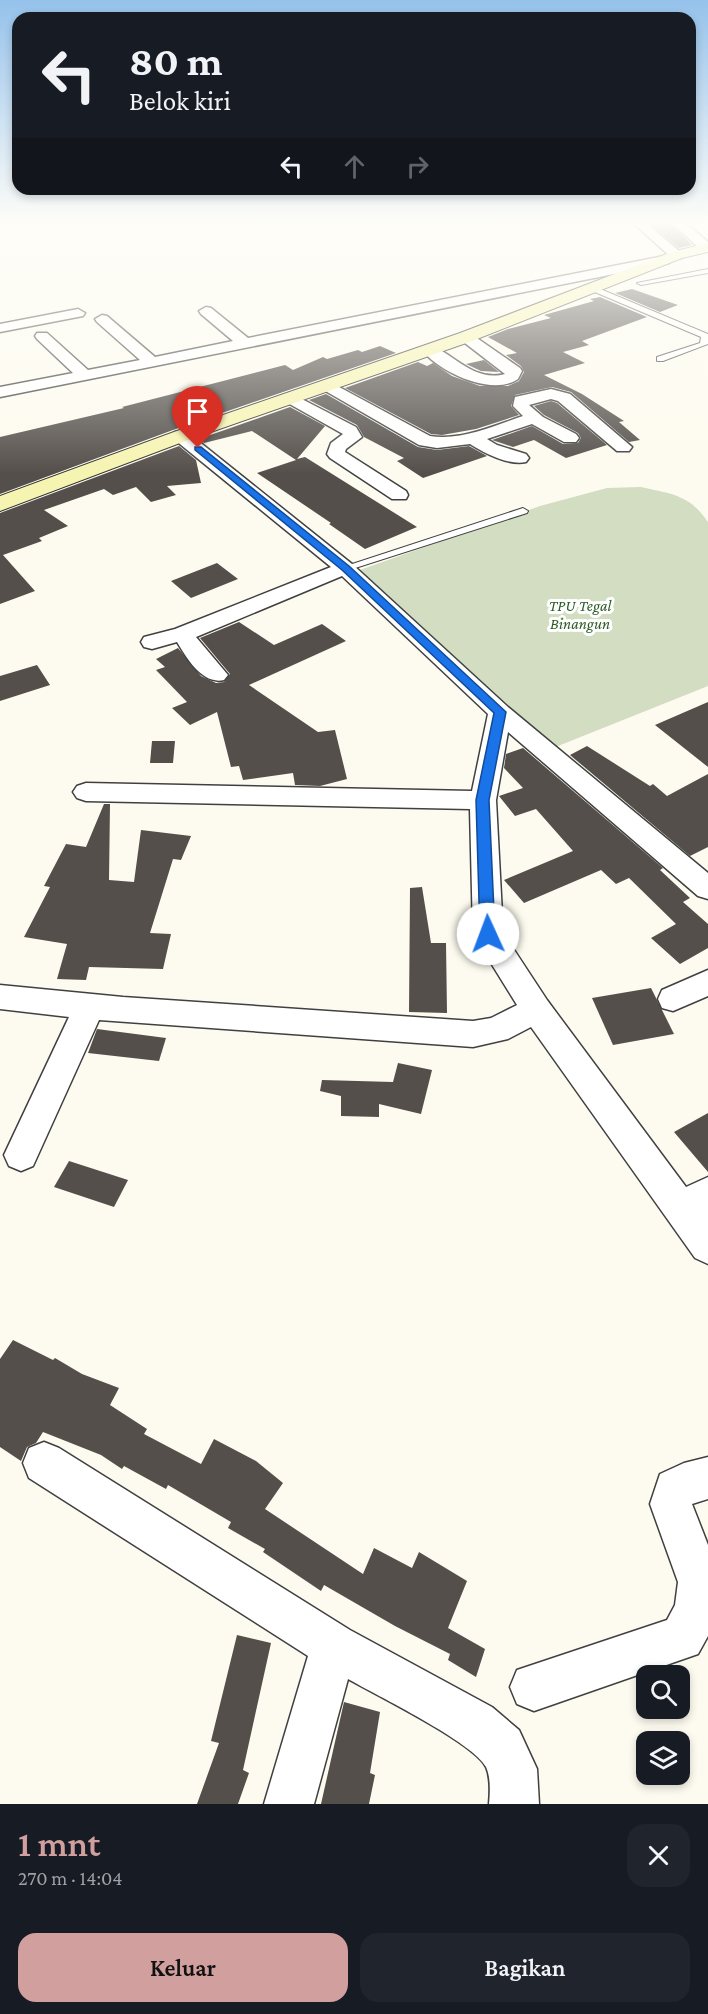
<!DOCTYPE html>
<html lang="id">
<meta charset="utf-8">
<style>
body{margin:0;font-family:"Crimson Pro",serif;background:#20242c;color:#f1f3f6;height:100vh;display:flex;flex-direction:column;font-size:22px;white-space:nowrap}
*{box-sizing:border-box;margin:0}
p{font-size:20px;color:#9ea1a6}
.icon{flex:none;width:33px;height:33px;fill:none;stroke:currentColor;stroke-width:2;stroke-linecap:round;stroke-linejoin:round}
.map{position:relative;height:1804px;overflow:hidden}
.details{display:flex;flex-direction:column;background:#171b24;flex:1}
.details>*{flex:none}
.guide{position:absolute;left:12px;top:12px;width:684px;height:183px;border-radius:18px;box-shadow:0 3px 9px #0003;background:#171b24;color:#f1f3f6;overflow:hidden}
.buttons{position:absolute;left:636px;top:1665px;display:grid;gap:12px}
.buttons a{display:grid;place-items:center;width:54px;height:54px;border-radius:12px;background:#171b24;box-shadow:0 3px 9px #0003;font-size:30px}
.pin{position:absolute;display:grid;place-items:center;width:51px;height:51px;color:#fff;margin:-62px -26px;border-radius:50% 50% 50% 0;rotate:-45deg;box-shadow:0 0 6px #0007}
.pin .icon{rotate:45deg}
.me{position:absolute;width:66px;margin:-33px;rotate:358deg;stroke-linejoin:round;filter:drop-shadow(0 0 4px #0008)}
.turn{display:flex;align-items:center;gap:21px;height:126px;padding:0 18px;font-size:27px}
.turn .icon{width:78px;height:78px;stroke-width:2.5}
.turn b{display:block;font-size:42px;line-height:51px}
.lanes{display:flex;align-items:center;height:57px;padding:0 18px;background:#0003;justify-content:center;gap:30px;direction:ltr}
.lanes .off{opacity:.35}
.round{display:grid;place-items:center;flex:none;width:63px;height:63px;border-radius:18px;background:#20242c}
.summary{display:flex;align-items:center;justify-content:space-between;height:102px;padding:0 18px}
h1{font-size:36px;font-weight:600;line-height:45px;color:#d29f9f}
.primary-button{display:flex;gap:12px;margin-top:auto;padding:12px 18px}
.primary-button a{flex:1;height:69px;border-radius:18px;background:#d29f9f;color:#111;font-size:24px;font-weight:600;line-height:69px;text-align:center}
.primary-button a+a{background:#20242c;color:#f1f3f6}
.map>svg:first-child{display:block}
.cemetery{fill:#d2ddc2}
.building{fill:#544f4b}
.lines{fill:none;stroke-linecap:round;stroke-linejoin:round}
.lane-casing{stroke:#404040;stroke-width:2}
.street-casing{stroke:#404040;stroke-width:3}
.secondary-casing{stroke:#2f2f2f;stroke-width:2}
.lane{fill:#fff;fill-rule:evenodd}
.street{fill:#fff;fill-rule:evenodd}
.secondary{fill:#f6f4b1;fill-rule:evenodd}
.route{fill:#1a73e8;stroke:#114b97;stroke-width:1.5}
.labels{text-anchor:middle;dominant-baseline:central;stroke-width:6;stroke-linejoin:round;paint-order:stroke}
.far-park-label{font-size:16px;font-style:italic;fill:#2c5d25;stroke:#fff}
</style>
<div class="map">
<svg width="708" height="1804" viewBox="0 0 708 1804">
<rect width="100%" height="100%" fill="#fdfbef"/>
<path class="cemetery" d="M 641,487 C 671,494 689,494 708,522 L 708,686 L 553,748 L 357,571 L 540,506 L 607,488 Z"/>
<g class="building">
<path d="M 648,222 L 669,222 L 692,245 L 679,248 Z"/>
<path d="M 632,289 L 678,305 L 660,312 L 615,293 Z"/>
<path d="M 600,297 L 647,317 L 582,341 L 589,345 L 563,352 L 585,363 L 544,375 L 582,394 L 624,421 L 619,422 L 640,440 L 629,442 L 571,392 L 552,387 L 515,395 L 511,406 L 519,415 L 476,429 L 442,435 L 431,434 L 345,388 L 418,362 L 427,366 L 433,363 L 452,376 L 480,386 L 508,386 L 519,381 L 524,372 L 521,366 L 506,355 L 517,353 L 488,337 L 508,329 L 551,318 L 544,315 L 594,301 L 590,299 Z"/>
<path d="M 380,346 L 396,353 L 173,430 L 0,494 L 0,437 L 124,408 L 122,407 L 285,365 L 293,370 L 323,357 L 327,359 L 358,350 L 362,352 Z"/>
<path d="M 484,360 L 499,372 L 481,371 L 466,364 Z"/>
<path d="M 326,394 L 418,447 L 437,450 L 469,446 L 487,456 L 423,478 L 397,461 L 404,458 L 364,437 L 357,425 L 309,400 Z"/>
<path d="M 551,401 L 557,403 L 607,445 L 566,458 L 534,440 L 513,447 L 492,440 L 532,426 L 563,444 L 578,443 L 581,438 L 578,433 L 544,415 L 534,406 Z"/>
<path d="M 290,407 L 325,426 L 297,459 L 305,457 L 417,527 L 365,549 L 329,524 L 331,523 L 257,473 L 296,460 L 252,431 L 204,443 L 199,439 Z"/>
<path d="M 179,446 L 196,460 L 201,483 L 167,486 L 176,495 L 151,502 L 136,487 L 113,495 L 104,489 L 44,510 L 68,526 L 39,538 L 42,541 L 3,555 L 35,591 L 0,604 L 0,513 Z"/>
<path d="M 217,563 L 238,579 L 191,598 L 171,581 Z"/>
<path d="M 239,622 L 274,645 L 322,624 L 346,641 L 249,685 L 318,732 L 335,730 L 347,779 L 320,786 L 295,785 L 293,773 L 243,780 L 239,766 L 231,767 L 217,712 L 190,725 L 172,708 L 187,702 L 156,670 L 165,667 L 156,659 L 178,648 L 201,676 L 216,683 L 224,682 L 230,674 L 200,638 Z"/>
<path d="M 37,665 L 50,685 L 0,701 L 0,676 Z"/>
<path d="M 708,702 L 708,767 L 655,725 Z"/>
<path d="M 152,741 L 175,741 L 173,763 L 150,763 Z"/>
<path d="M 587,746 L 650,786 L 653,784 L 667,796 L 708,774 L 708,847 L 690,856 L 570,755 Z"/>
<path d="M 523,748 L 663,868 L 660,870 L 690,898 L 683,902 L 708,924 L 708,948 L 680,964 L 651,938 L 676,924 L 629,878 L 616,884 L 601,870 L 524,903 L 504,880 L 573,851 L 536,809 L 515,816 L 499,796 L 523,788 L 504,768 L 506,754 Z"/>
<path d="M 104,804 L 110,804 L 109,880 L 134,882 L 141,830 L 191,836 L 181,860 L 173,859 L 150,933 L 171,934 L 163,969 L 89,967 L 86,980 L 57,979 L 67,944 L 24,937 L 50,887 L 44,886 L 66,844 L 86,847 Z"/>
<path d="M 422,887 L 431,943 L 446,943 L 447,1013 L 409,1012 L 410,888 Z"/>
<path d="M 651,988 L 674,1034 L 613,1045 L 592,998 Z"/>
<path d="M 97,1029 L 166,1038 L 159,1061 L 88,1053 Z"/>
<path d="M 398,1063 L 432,1070 L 421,1114 L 379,1104 L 379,1117 L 341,1116 L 341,1096 L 320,1091 L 322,1080 L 393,1082 Z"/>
<path d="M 708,1113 L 708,1172 L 674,1132 Z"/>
<path d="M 69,1161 L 128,1180 L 114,1207 L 54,1187 Z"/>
<path d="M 13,1340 L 53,1360 L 55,1358 L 82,1374 L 119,1388 L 110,1405 L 147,1429 L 144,1434 L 201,1464 L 214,1439 L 256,1461 L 283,1483 L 265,1509 L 363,1574 L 374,1548 L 412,1568 L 419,1552 L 467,1581 L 448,1628 L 485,1649 L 476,1677 L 448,1660 L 450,1654 L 395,1626 L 324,1585 L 321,1591 L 263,1552 L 265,1549 L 228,1528 L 231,1522 L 168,1485 L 166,1489 L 124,1466 L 122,1469 L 101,1455 L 43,1432 L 36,1443 L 27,1447 L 21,1461 L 0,1447 L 0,1359 Z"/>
<path d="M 237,1635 L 271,1643 L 243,1770 L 249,1773 L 238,1804 L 197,1804 L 219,1743 L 211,1741 Z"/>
<path d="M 344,1702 L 380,1712 L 370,1773 L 375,1775 L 369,1804 L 321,1804 Z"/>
</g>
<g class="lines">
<g class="lane-casing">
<g id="lane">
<path d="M 708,269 L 708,273 L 641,285 L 637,283 Z"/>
<path d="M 593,286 L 708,334 L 708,344 L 663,361 L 657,361 L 657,357 L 700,343 L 701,337 L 590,290 Z"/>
<path d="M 523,508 L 528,511 L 527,513 L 349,570 L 345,571 L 340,568 Z"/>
</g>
</g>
<g class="street-casing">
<g id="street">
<path d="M 632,222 L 645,222 L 684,255 L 682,258 L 672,258 Z"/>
<path d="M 671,222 L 684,222 L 708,242 L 708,250 L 701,250 Z"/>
<path d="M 664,256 L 671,260 L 669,263 L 0,397 L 0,387 L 73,373 L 37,339 L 35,336 L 37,333 L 47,333 L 88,370 L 140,360 L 97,322 L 95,319 L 102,315 L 107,316 L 155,357 L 233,341 L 201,314 L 199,311 L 206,307 L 211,308 L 248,338 Z"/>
<path d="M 78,309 L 85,313 L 83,316 L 0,332 L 0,324 Z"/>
<path d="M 466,333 L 471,334 L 520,368 L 522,371 L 518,379 C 492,397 439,372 422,350 L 425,347 C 445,342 469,384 505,374 L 461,340 L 459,337 Z"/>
<path d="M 328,381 L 430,436 C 461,441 493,426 523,416 L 513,406 L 515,397 L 551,389 L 570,394 L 632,447 L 629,451 L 617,451 L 558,401 L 551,399 L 529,405 L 543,417 L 576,434 L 579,438 L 576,442 L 564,442 L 532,424 L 487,439 L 497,445 L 526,454 L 529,458 L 526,462 C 509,466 484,453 470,444 L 437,448 L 419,445 L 322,389 L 320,386 L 322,383 Z"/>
<path d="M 292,394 L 356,427 L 362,437 L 346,449 L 345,452 L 406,491 L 408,495 L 406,499 L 392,499 L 330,458 L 327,454 L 331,443 L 343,434 L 286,402 L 284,399 L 286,396 Z"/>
<path d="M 181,431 L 187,432 L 352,564 L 508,707 L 708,873 L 708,899 L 698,896 L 508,732 L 496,800 L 503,933 L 547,1000 L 686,1187 L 708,1177 L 708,1264 L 695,1258 L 531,1027 L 508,1039 L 473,1047 L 99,1020 L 33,1166 L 21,1171 L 9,1166 L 4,1155 L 69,1017 L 0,1009 L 0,985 L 123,997 L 473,1021 L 491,1018 L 517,1005 L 473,934 L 470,809 L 86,801 L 77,798 L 73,792 L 77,786 L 86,783 L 472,791 L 488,714 L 342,576 L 196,637 L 228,675 L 224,680 C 203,685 187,659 177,642 L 152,649 L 144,647 L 141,642 L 144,637 L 175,629 L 331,567 L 175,440 L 172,436 L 175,432 Z"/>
<path d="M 708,970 L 708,996 L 673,1011 L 662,1008 L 658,999 L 662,990 Z"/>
<path d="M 44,1442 L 59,1448 L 350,1630 L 492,1707 L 519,1730 L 537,1769 L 539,1804 L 489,1804 C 490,1793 491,1778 486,1767 C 474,1743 376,1695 348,1679 L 314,1804 L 264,1804 L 308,1656 L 29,1478 L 23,1463 L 29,1448 Z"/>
<path d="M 708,1457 L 708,1499 L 692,1504 L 708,1545 L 708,1636 L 698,1654 L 534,1711 L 517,1704 L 510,1687 L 517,1670 L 667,1620 L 675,1605 L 678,1582 L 650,1504 L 660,1474 L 684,1463 Z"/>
</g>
</g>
<g class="secondary-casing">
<path id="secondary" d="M 708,243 L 708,252 L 682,258 L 472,341 L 188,440 L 0,511 L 0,496 L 174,432 L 460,333 L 672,252 Z"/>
</g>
<use href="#lane" class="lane"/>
<use href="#street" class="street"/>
<use href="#secondary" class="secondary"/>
</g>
<linearGradient id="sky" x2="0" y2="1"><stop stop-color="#95c2eb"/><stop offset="0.47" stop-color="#fefdf8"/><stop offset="1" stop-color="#fefdf8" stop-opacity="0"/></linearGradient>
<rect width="708" height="474" fill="url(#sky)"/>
<path class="route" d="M 195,447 L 201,447 L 349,566 L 506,712 L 489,800 L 495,934 L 492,938 L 488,939 L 480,934 L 476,800 L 494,713 L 342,570 L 195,450 Z"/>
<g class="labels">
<g class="far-park-label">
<text x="580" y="605">TPU Tegal<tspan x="580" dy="18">Binangun</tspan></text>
</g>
</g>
</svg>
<div class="buttons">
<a><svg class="icon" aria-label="search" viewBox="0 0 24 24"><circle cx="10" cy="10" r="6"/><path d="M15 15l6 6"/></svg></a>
<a><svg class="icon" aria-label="layers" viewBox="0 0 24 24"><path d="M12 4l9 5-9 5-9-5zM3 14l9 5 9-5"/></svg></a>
</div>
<div class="pin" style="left:198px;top:448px;background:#d93025"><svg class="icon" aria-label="arrive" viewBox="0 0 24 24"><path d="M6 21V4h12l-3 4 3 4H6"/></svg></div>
<svg class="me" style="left:488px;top:934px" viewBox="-20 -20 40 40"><circle r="19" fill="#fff"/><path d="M0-13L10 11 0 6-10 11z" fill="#1a73e8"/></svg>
<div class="guide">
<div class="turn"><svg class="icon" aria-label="left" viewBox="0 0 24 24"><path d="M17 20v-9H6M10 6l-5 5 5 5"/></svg><div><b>80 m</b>Belok kiri</div></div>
<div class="lanes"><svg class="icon" aria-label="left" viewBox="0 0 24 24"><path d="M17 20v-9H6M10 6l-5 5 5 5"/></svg><svg class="icon off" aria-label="ahead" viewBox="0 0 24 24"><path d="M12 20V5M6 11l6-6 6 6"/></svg><svg class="icon off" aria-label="right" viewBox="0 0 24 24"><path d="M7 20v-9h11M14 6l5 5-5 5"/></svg></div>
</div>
</div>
<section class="details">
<div class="summary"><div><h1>1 mnt</h1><p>270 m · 14:04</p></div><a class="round"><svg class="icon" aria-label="close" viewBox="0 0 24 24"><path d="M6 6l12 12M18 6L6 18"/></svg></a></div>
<div class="primary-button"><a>Keluar</a><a>Bagikan</a></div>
</section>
